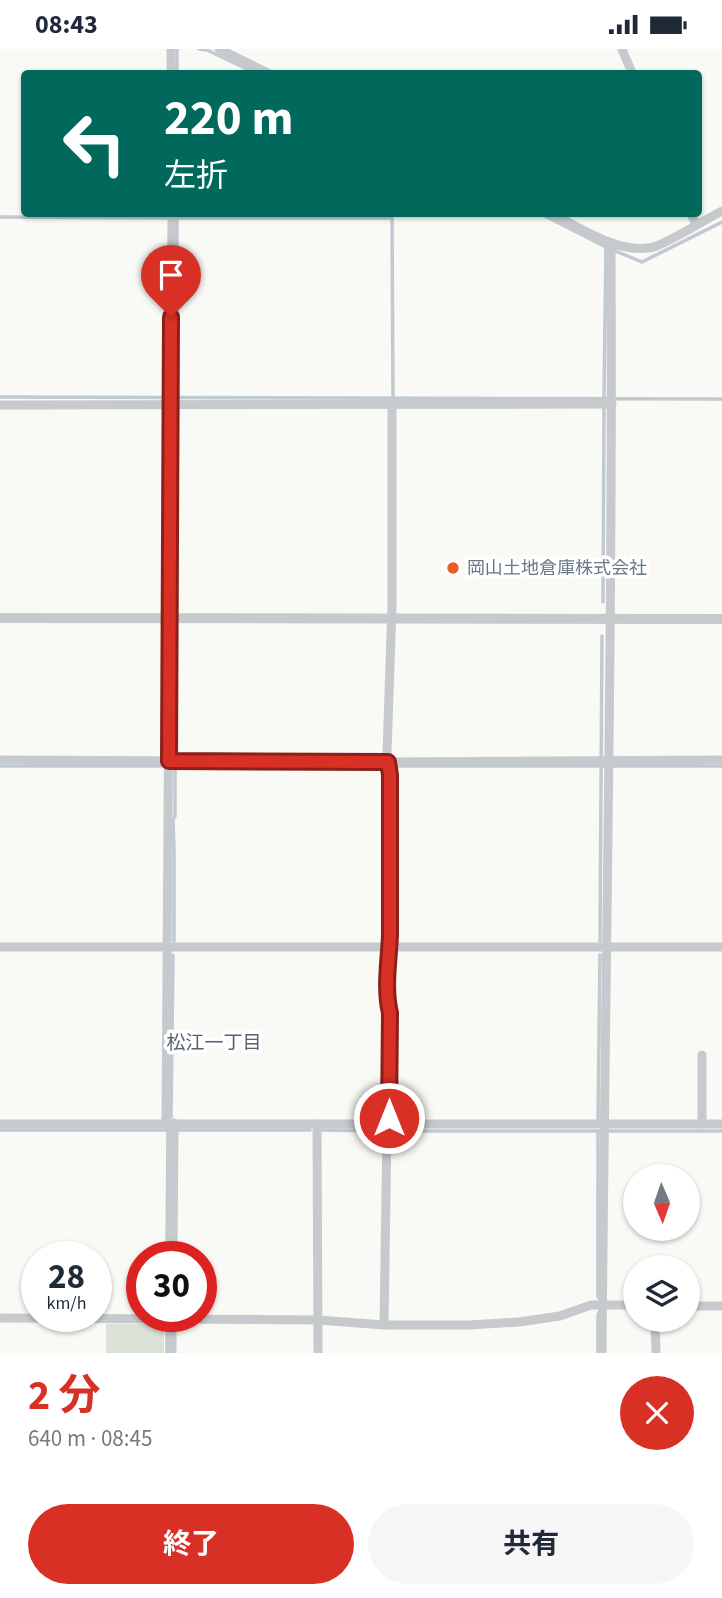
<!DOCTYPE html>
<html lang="ja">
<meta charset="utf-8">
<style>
body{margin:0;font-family:"Source Sans 3","Noto Sans JP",sans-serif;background:#f6f6f7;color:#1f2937;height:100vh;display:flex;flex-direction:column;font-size:26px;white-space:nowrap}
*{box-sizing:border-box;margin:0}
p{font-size:23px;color:#747a83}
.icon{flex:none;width:38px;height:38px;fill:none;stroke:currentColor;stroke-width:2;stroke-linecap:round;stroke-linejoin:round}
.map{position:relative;height:1304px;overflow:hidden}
.panel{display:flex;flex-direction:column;background:#fff;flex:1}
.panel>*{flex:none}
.hud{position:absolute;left:21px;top:21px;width:681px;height:147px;border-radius:7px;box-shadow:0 2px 5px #0004;background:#00695c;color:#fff;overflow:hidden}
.needle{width:46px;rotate:178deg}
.fabs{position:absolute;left:623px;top:1115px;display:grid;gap:14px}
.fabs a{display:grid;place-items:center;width:77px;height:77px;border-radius:50%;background:#fff;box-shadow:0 2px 5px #0004;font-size:35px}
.speed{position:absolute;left:21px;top:1192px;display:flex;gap:14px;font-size:35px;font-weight:700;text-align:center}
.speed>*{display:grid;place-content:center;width:91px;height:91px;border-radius:50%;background:#fff;box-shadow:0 2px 5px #0004;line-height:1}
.speed small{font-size:18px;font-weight:400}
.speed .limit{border:10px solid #d22;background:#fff;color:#111}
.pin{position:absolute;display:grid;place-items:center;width:60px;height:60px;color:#fff;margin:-72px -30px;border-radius:50% 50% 50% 0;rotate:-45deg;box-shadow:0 0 7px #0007}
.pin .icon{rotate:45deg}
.me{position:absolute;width:77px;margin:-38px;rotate:0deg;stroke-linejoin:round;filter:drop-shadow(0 0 5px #0008)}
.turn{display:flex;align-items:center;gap:24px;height:147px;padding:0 28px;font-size:32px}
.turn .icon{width:91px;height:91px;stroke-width:2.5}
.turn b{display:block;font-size:49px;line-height:60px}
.round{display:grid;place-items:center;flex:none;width:74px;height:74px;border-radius:37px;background:#f6f6f7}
.head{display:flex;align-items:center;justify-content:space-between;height:119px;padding:0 28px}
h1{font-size:42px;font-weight:700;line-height:52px;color:#d93025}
.action{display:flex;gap:14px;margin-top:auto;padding:14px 28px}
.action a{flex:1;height:80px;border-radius:42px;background:#d93025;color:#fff;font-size:28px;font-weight:700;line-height:80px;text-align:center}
.action a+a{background:#f6f6f7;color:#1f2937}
.status{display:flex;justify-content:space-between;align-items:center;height:49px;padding:0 35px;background:#fff;direction:ltr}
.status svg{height:19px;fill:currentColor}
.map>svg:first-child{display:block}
.green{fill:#dae1d7}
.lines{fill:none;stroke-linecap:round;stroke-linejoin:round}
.stream{stroke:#c1cad0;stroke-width:3.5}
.minor{stroke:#c6cacd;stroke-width:9}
.tertiary{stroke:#c6cacd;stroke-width:10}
.route-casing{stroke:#8d1f18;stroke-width:18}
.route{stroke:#d93025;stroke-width:12}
.poi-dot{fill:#e95d26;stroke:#fff;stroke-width:2.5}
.labels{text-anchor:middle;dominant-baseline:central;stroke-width:7;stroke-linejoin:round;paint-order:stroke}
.poi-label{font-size:18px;fill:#677888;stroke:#fff;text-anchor:start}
.neighbourhood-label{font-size:19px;fill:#55616d;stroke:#fff}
</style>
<div class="status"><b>08:43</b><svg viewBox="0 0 49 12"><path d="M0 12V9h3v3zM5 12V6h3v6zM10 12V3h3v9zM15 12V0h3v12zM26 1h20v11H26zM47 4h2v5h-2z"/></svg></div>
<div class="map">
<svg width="722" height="1304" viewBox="0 0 722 1304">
<rect width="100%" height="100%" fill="#f9f9f6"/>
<rect class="green" x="106" y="1275" width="58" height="29"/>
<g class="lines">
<g class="stream">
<path d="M 199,0 L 207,1 L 255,24"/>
<path d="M 177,24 L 177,0"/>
<path d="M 539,164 L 606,198"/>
<path d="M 0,168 L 167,169"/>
<path d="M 175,169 L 392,169 L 393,349"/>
<path d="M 613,201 L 642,213 L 722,173"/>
<path d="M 0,348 L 722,350"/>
<path d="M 604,349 L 606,197"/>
<path d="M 176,552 L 177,164"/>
<path d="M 603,553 L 604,357"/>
<path d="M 0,717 L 722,717"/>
<path d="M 174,892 L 174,802 L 173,771 L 175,767 L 175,584"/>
<path d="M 600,892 L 602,587"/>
<path d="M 171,1068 L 173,906"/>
<path d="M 598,1071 L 600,906"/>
<path d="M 0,1081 L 170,1081"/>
<path d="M 178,1081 L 310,1081"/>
<path d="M 322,1081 L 381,1082"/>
<path d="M 395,1082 L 601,1082"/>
<path d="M 609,1082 L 722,1082"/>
<path d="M 167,1208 L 168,1080"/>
<path d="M 598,1248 L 598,1082"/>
<path d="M 167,1304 L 167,1279"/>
<path d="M 598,1304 L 598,1265"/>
</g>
<g class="minor">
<path d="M 171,0 L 171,24"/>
<path d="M 219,0 L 268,24"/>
<path d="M 622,0 L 632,24"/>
<path d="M 551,164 C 581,179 625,210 659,196 C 680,187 701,173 722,162"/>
<path d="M 691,164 L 696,176"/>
<path d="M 0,356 L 612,355"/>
<path d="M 0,711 L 388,713 L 722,711"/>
<path d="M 0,898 L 722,898"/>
<path d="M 702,1006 L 702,1075"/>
<path d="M 166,1074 L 172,164"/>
<path d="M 0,1075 L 722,1075"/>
<path d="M 317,1075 L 318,1304"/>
<path d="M 173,1208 L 174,1074"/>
<path d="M 688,1257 L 722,1257"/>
<path d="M 0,1269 L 318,1271 L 384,1276 L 469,1276 L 519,1273 L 560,1267 L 591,1256 L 635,1256"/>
<path d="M 655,1270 L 656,1304"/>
<path d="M 384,1276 L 387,1080 L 389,1069 L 390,964 C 383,939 389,911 390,886 L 390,726 L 387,704 L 392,557 L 392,355"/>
<path d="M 172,1304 L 172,1267"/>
<path d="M 602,1304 C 605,938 613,572 611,206 L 613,195"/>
</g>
<path class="tertiary" d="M 0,569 L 722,570"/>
</g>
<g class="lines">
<g class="route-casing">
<path id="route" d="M 171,268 L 169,712 L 388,713 L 390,726 L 390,886 C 389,911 384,939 390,964 L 389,1069"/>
</g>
<use href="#route" class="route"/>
</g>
<circle class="poi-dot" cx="453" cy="519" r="7"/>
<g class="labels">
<g class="poi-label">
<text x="467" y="519">岡山土地倉庫株式会社</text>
</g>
<g class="neighbourhood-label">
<text x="214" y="994">松江一丁目</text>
</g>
</g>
</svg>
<div class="fabs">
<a><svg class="needle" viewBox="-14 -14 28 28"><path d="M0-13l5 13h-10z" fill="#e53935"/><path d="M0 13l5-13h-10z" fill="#747a83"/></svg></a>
<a><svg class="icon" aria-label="layers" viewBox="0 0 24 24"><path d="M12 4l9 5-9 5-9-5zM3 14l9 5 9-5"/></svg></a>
</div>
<div class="speed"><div>28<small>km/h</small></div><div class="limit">30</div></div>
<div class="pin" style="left:171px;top:268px;background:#d93025"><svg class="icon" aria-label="arrive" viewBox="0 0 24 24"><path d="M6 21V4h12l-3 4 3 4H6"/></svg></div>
<svg class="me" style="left:389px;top:1069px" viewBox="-20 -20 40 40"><circle r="17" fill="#d93025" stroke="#fff" stroke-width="3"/><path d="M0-11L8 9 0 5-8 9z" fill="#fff"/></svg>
<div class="hud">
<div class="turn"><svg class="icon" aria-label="left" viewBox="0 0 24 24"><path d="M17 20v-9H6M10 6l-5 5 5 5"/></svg><div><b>220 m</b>左折</div></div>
</div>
</div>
<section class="panel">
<div class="head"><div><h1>2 分</h1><p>640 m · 08:45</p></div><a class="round" style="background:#d93025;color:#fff"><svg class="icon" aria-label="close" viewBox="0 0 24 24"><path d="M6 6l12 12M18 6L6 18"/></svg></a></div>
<div class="action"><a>終了</a><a>共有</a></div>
</section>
